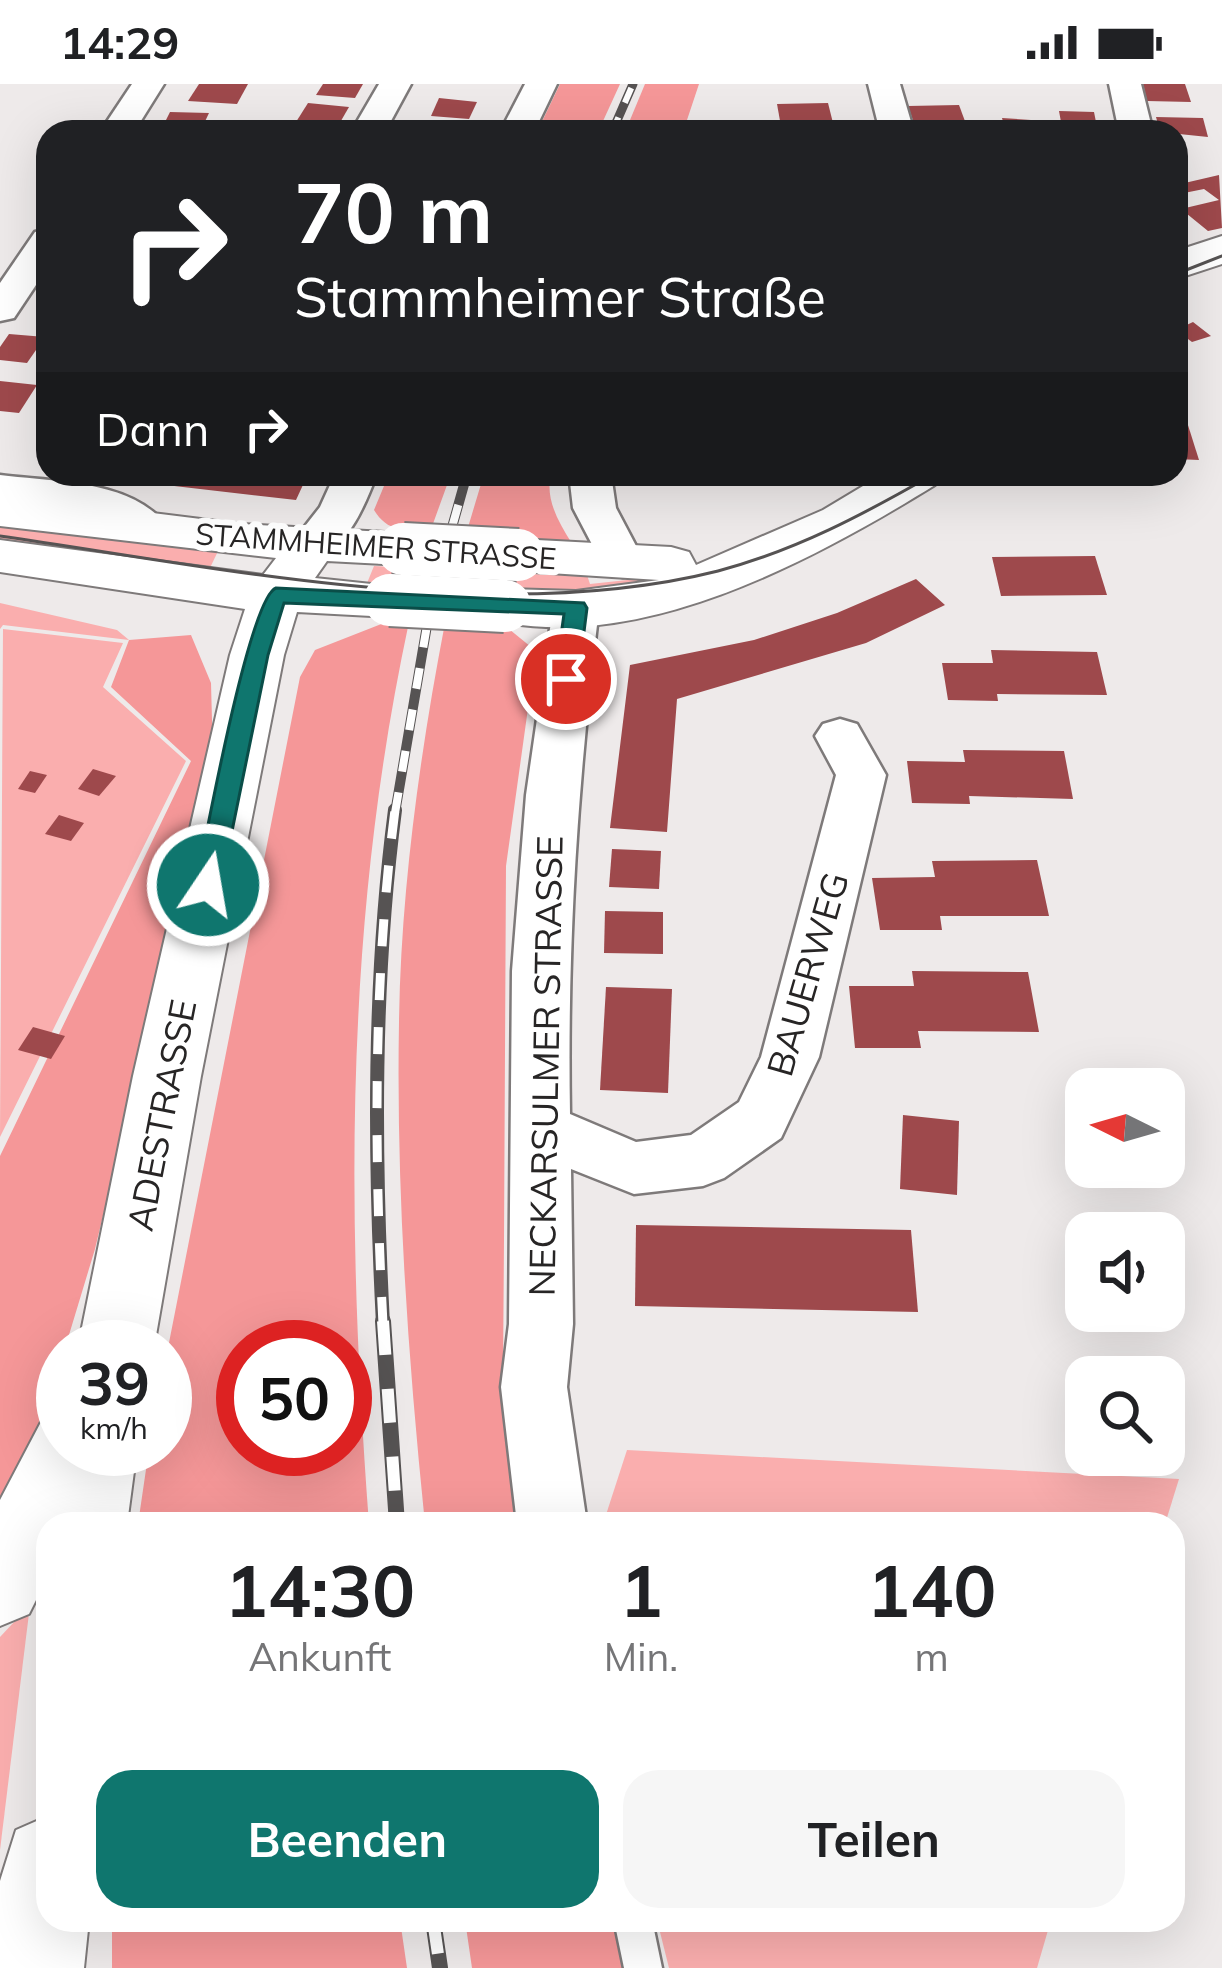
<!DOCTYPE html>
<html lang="de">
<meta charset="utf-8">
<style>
body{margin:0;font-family:Mulish,sans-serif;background:#f6f6f6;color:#202124;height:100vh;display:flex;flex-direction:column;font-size:45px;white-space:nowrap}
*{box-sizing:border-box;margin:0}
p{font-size:39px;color:#757577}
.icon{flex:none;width:66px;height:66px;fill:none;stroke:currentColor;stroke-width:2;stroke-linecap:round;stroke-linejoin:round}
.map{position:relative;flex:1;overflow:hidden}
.drawer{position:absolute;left:36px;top:1428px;width:1149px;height:420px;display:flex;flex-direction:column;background:#fff;border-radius:36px;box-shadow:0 12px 48px #0002}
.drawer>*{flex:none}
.top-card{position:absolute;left:36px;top:36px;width:1152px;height:366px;border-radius:36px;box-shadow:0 12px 48px #0002;background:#202124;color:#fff;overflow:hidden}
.needle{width:78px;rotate:275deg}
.fabs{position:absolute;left:1065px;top:984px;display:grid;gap:24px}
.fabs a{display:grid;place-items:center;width:120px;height:120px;border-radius:24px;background:#fff;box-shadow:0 12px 48px #0002;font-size:60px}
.speed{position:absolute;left:36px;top:1236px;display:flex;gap:24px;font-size:60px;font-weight:700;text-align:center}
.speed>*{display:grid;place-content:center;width:156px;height:156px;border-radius:50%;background:#fff;box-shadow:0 12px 48px #0002;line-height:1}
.speed small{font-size:30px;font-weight:400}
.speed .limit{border:18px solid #d22;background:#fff;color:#111}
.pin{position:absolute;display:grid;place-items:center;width:102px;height:102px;color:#fff;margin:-51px;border:6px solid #fff;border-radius:50%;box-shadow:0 3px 12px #0007}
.me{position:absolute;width:132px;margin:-66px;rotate:12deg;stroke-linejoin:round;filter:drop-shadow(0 0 9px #0008)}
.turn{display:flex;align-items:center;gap:42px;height:252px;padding:0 60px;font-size:54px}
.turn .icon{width:156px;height:156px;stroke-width:2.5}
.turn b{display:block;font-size:84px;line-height:102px}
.then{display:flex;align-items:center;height:114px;padding:0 60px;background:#0003;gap:24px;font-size:45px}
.eta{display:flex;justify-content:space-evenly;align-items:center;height:204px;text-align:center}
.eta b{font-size:72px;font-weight:700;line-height:84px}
.primary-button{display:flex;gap:24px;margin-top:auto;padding:24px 60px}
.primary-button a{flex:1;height:138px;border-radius:36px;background:#0f766e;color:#fff;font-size:48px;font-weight:700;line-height:138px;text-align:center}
.primary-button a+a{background:#f6f6f6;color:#202124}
.status{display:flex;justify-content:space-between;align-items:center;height:84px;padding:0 60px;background:#fff;direction:ltr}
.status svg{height:33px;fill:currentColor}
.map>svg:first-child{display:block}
.green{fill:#faaeae}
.forest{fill:#f59798;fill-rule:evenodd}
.building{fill:#9e494c}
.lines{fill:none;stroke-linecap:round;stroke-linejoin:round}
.lane-casing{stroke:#7e7a7a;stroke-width:5}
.street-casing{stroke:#7e7a7a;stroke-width:5}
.secondary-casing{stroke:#7e7a7a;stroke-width:4}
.highway-casing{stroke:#7e7a7a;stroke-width:4}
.lane{fill:#fff;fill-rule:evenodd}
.street{fill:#fff;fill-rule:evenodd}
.secondary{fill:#fff;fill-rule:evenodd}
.highway{fill:#fff;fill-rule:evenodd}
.tram{stroke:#565353;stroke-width:3}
.rail-far3-casing{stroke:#565353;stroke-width:9}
.rail-far2-casing{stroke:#565353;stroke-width:10}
.rail-far1-casing{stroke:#565353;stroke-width:14}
.rail-casing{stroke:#565353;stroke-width:16}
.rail-far3{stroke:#fff;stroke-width:6;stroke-dasharray:16;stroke-linecap:butt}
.rail-far2{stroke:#fff;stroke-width:8;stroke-dasharray:21;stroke-linecap:butt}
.rail-far1{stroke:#fff;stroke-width:9;stroke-dasharray:27;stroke-linecap:butt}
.rail{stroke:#fff;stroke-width:12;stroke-dasharray:34;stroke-linecap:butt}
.secondary-bridge-casing{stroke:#7e7a7a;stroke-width:56;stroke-linecap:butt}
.secondary-bridge{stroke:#fff;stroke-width:52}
.route{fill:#0f766e;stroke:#0a4d48;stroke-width:3}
.labels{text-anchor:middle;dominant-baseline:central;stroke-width:12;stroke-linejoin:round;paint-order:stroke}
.far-street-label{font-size:30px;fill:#272525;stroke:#fff}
.street-label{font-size:36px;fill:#272525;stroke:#fff}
</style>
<div class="status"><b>14:29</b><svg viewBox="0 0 49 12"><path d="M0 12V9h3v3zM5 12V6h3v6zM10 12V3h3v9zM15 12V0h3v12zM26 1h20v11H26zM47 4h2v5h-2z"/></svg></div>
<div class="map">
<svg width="1222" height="1884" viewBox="0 0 1222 1884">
<rect width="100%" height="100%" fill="#eeeaea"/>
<g class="green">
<path d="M 0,435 L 219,465 L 209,486 L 0,461 Z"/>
<path d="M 374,482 L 551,491 L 586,488 L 590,500 L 655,493 L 662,505 L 610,515 L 365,504 Z"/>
<path d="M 0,519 L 117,546 L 129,556 L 3,541 L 0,545 Z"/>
<path d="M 3,545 L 123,559 L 103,603 L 186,677 L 0,1053 Z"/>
<path d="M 627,1366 L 1179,1395 L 1165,1440 L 603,1440 Z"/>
<path d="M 30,1521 L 0,1766 L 0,1553 Z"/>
<path d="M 657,1836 L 1051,1836 L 1037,1884 L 669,1884 Z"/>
</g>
<g class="forest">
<path d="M 560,0 L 620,0 L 598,48 L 537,48 Z"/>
<path d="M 645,0 L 699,0 L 683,48 L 625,48 Z"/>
<path d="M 389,390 L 451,390 L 430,448 C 406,447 387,448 374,426 Z"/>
<path d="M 484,390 L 551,390 C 545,415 558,437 571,458 L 466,450 Z"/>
<path d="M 389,537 L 409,538 C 344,841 346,1133 369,1440 L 138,1440 L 149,1365 L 165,1365 L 165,1279 L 300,593 L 315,566 ZM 243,1263 L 345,1263 L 345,1365 L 243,1365 Z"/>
<path d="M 445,539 L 504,541 L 536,567 L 506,782 L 504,1156 L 503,1290 L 534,1440 L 425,1440 C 408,1273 396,1106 399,938 C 401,805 420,669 445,539 Z"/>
<path d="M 191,551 L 211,599 L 213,674 L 95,1165 L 36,1360 L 0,1420 L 0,1072 L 191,677 L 111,603 L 129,556 Z"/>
<path d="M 112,1836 L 400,1836 L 407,1884 L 112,1884 Z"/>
<path d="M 465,1836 L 616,1836 L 626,1884 L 472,1884 Z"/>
</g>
<g class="building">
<path d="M 199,0 L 248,0 L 237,20 L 188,17 Z"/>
<path d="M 323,0 L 363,0 L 355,14 L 316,11 Z"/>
<path d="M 1143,0 L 1185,0 L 1191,18 L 1147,17 Z"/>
<path d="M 439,14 L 477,18 L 469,35 L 431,32 Z"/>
<path d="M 308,19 L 349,23 L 338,42 L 296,38 Z"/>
<path d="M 828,19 L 835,47 L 782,48 L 777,20 Z"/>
<path d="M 959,21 L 969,48 L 917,48 L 908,22 Z"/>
<path d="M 1059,27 L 1094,28 L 1098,48 L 1006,48 L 1002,34 L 1061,38 Z"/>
<path d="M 170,28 L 209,29 L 200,48 L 160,48 Z"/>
<path d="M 1156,33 L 1203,34 L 1208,53 L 1160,48 Z"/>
<path d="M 1219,91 L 1222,144 L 1208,147 L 1181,125 L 1219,116 L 1204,105 L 1184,109 L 1176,101 Z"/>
<path d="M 1193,238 L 1211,252 L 1192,258 L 1176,246 Z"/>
<path d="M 9,250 L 45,253 L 27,279 L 0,276 L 0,263 Z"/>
<path d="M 0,297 L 37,301 L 19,329 L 0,327 Z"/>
<path d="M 1176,319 L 1181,319 L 1199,376 L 1176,375 Z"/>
<path d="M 117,390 L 308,390 L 296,416 L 114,395 Z"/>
<path d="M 1095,472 L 1107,511 L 1001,512 L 992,473 Z"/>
<path d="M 916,495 L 945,521 L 866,559 L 677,615 L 667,748 L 610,744 L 630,581 L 754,556 L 837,529 Z"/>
<path d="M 991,566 L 1097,568 L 1107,611 L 997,610 L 998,617 L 948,616 L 942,579 L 993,579 Z"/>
<path d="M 963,666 L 1064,667 L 1073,715 L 969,712 L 970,720 L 912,719 L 907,677 L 965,678 Z"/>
<path d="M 93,685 L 116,692 L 99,712 L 78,705 Z"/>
<path d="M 30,687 L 47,691 L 35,709 L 18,705 Z"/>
<path d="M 59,731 L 84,739 L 71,757 L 45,750 Z"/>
<path d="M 612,765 L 661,767 L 659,805 L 609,803 Z"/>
<path d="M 1037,776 L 1049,832 L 940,832 L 942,846 L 880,846 L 872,794 L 935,793 L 932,777 Z"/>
<path d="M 605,827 L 663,828 L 663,870 L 604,869 Z"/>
<path d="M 912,887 L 1028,888 L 1039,948 L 918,947 L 921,964 L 855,964 L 849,902 L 914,902 Z"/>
<path d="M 606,903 L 672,905 L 668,1009 L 600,1006 Z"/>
<path d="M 33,943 L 65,952 L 51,975 L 18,966 Z"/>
<path d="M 903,1031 L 959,1037 L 957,1111 L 900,1105 Z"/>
<path d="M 636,1141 L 911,1146 L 918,1228 L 635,1222 Z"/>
</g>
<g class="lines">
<g class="lane-casing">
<path id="lane" d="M 614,1836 L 652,1836 L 662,1884 L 624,1884 Z"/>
</g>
<g class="street-casing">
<g id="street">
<path d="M 132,0 L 164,0 L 134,48 L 100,48 Z"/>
<path d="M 379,0 L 411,0 L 385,48 L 351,48 Z"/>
<path d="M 525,0 L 557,0 L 534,48 L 500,48 Z"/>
<path d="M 868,0 L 900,0 L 914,48 L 880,48 Z"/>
<path d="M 1109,0 L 1141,0 L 1153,48 L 1119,48 Z"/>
<path d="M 48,145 L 48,183 L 14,234 L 0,237 L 0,199 L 35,148 Z"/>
<path d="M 335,390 L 377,390 C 363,425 342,482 297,470 L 291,460 L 320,423 Z"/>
<path d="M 569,390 L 611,390 L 616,424 L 645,479 L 639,489 L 623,493 L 607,489 L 573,424 Z"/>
<path d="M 0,391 C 52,398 135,395 168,444 L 162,454 C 129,462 118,438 89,429 C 62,421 29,421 0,417 Z"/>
<path d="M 576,509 L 592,513 L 599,524 C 578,696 567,856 570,1030 L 636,1058 L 691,1051 L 739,1018 L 761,973 L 836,691 L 815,652 L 823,640 L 840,635 L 857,640 L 886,691 L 819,973 L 781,1054 L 724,1094 L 703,1102 L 634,1110 L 571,1085 L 573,1240 L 567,1303 L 587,1440 L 517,1440 L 501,1303 L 509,1240 L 512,887 L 526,711 L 553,524 L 560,513 Z"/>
</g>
</g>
<g class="secondary-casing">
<g id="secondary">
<path d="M 1222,152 L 1222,180 L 1176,195 L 1176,167 Z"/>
<path d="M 883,390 L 943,390 L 935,401 C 814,476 634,574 486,534 L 478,522 L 486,510 L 505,505 L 576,507 L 659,496 L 518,487 L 500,483 L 492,471 L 500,459 L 518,455 L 671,463 L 689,468 L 696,481 L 823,426 Z"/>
<path d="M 0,410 L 241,440 L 403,449 L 421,453 L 429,465 L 421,477 L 403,481 L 327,477 L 315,494 L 409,504 L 417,516 L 409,528 L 390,533 L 297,528 L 284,571 L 201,992 L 154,1263 L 78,1263 L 133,992 L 230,571 L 245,525 L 0,488 L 0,456 L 263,491 L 276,474 L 0,442 Z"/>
<path d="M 63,1355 L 63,1365 L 137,1365 L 127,1440 L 48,1440 L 48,1446 L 45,1440 Z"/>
<path d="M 48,1732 L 48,1836 L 89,1836 L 84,1884 L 0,1884 L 0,1797 L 16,1746 Z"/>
</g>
</g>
<g class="highway-casing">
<g id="highway">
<path d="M 117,1219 L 144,1229 L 155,1254 L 151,1263 L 75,1263 L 90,1229 Z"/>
<path d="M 63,1329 L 63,1365 L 108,1365 L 73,1440 L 48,1440 L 48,1492 L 29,1530 L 0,1542 L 0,1416 L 41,1338 Z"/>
<path d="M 0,1827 L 59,1851 L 73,1884 L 0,1884 Z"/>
</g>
</g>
<use href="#lane" class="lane"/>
<use href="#street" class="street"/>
<use href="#secondary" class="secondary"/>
<use href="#highway" class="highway"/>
<g class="tram">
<path d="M 1176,190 L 1222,172"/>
<path d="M 0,452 C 223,484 496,543 718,487 C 797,466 864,430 934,390"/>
</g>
<g class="rail-far3-casing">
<path id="rail-far3" d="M 612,48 L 633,0"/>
</g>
<g class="rail-far2-casing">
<path id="rail-far2" d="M 395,729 L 431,518 L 467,390"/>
</g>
<g class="rail-far1-casing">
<path id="rail-far1" d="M 383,1240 C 374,1069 373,896 395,726"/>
</g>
<g class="rail-casing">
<g id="rail">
<path d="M 383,1237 L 397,1440"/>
<path d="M 433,1836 L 440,1884"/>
</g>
</g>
<use href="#rail-far3" class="rail-far3"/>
<use href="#rail-far2" class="rail-far2"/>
<use href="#rail-far1" class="rail-far1"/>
<use href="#rail" class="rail"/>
<g class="secondary-bridge-casing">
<g id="secondary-bridge">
<path d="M 403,465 L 518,471"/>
<path d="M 390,516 L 505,522"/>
</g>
</g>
<use href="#secondary-bridge" class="secondary-bridge"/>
</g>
<path class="route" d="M 276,504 L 584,519 L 587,524 L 578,595 L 566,603 L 555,595 L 564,530 L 284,519 L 268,571 L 221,801 L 208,811 L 196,801 C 205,759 249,514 276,504 Z"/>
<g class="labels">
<g class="far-street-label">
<text transform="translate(376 462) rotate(4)">STAMMHEIMER STRASSE</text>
</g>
<g class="street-label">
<text transform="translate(807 890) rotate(-74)">BAUERWEG</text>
<text transform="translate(545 982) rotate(-89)">NECKARSULMER STRASSE</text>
<text transform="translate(161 1031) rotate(-79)">ADESTRASSE</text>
</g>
</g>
</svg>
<div class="fabs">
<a><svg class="needle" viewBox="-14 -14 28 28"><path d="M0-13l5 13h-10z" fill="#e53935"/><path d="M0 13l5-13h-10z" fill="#757577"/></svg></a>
<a><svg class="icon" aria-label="sound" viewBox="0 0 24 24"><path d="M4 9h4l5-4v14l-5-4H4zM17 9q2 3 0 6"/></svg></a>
<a><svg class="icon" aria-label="search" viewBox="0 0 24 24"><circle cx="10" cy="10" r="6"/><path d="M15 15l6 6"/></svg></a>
</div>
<div class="speed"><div>39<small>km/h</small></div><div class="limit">50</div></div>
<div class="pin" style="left:566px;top:595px;background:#d93025"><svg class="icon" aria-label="arrive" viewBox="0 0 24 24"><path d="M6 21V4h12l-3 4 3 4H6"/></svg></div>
<svg class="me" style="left:208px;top:801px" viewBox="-20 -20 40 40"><circle r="17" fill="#0f766e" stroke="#fff" stroke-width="3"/><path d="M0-11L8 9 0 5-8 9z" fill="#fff"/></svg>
<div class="top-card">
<div class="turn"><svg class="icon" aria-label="right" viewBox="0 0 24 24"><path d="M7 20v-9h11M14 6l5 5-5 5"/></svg><div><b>70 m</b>Stammheimer Straße</div></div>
<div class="then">Dann<svg class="icon" aria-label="right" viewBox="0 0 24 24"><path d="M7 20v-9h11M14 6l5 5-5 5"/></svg></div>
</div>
<section class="drawer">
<div class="eta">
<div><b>14:30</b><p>Ankunft</p></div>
<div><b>1</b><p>Min.</p></div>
<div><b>140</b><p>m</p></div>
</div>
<div class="primary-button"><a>Beenden</a><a>Teilen</a></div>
</section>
</div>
